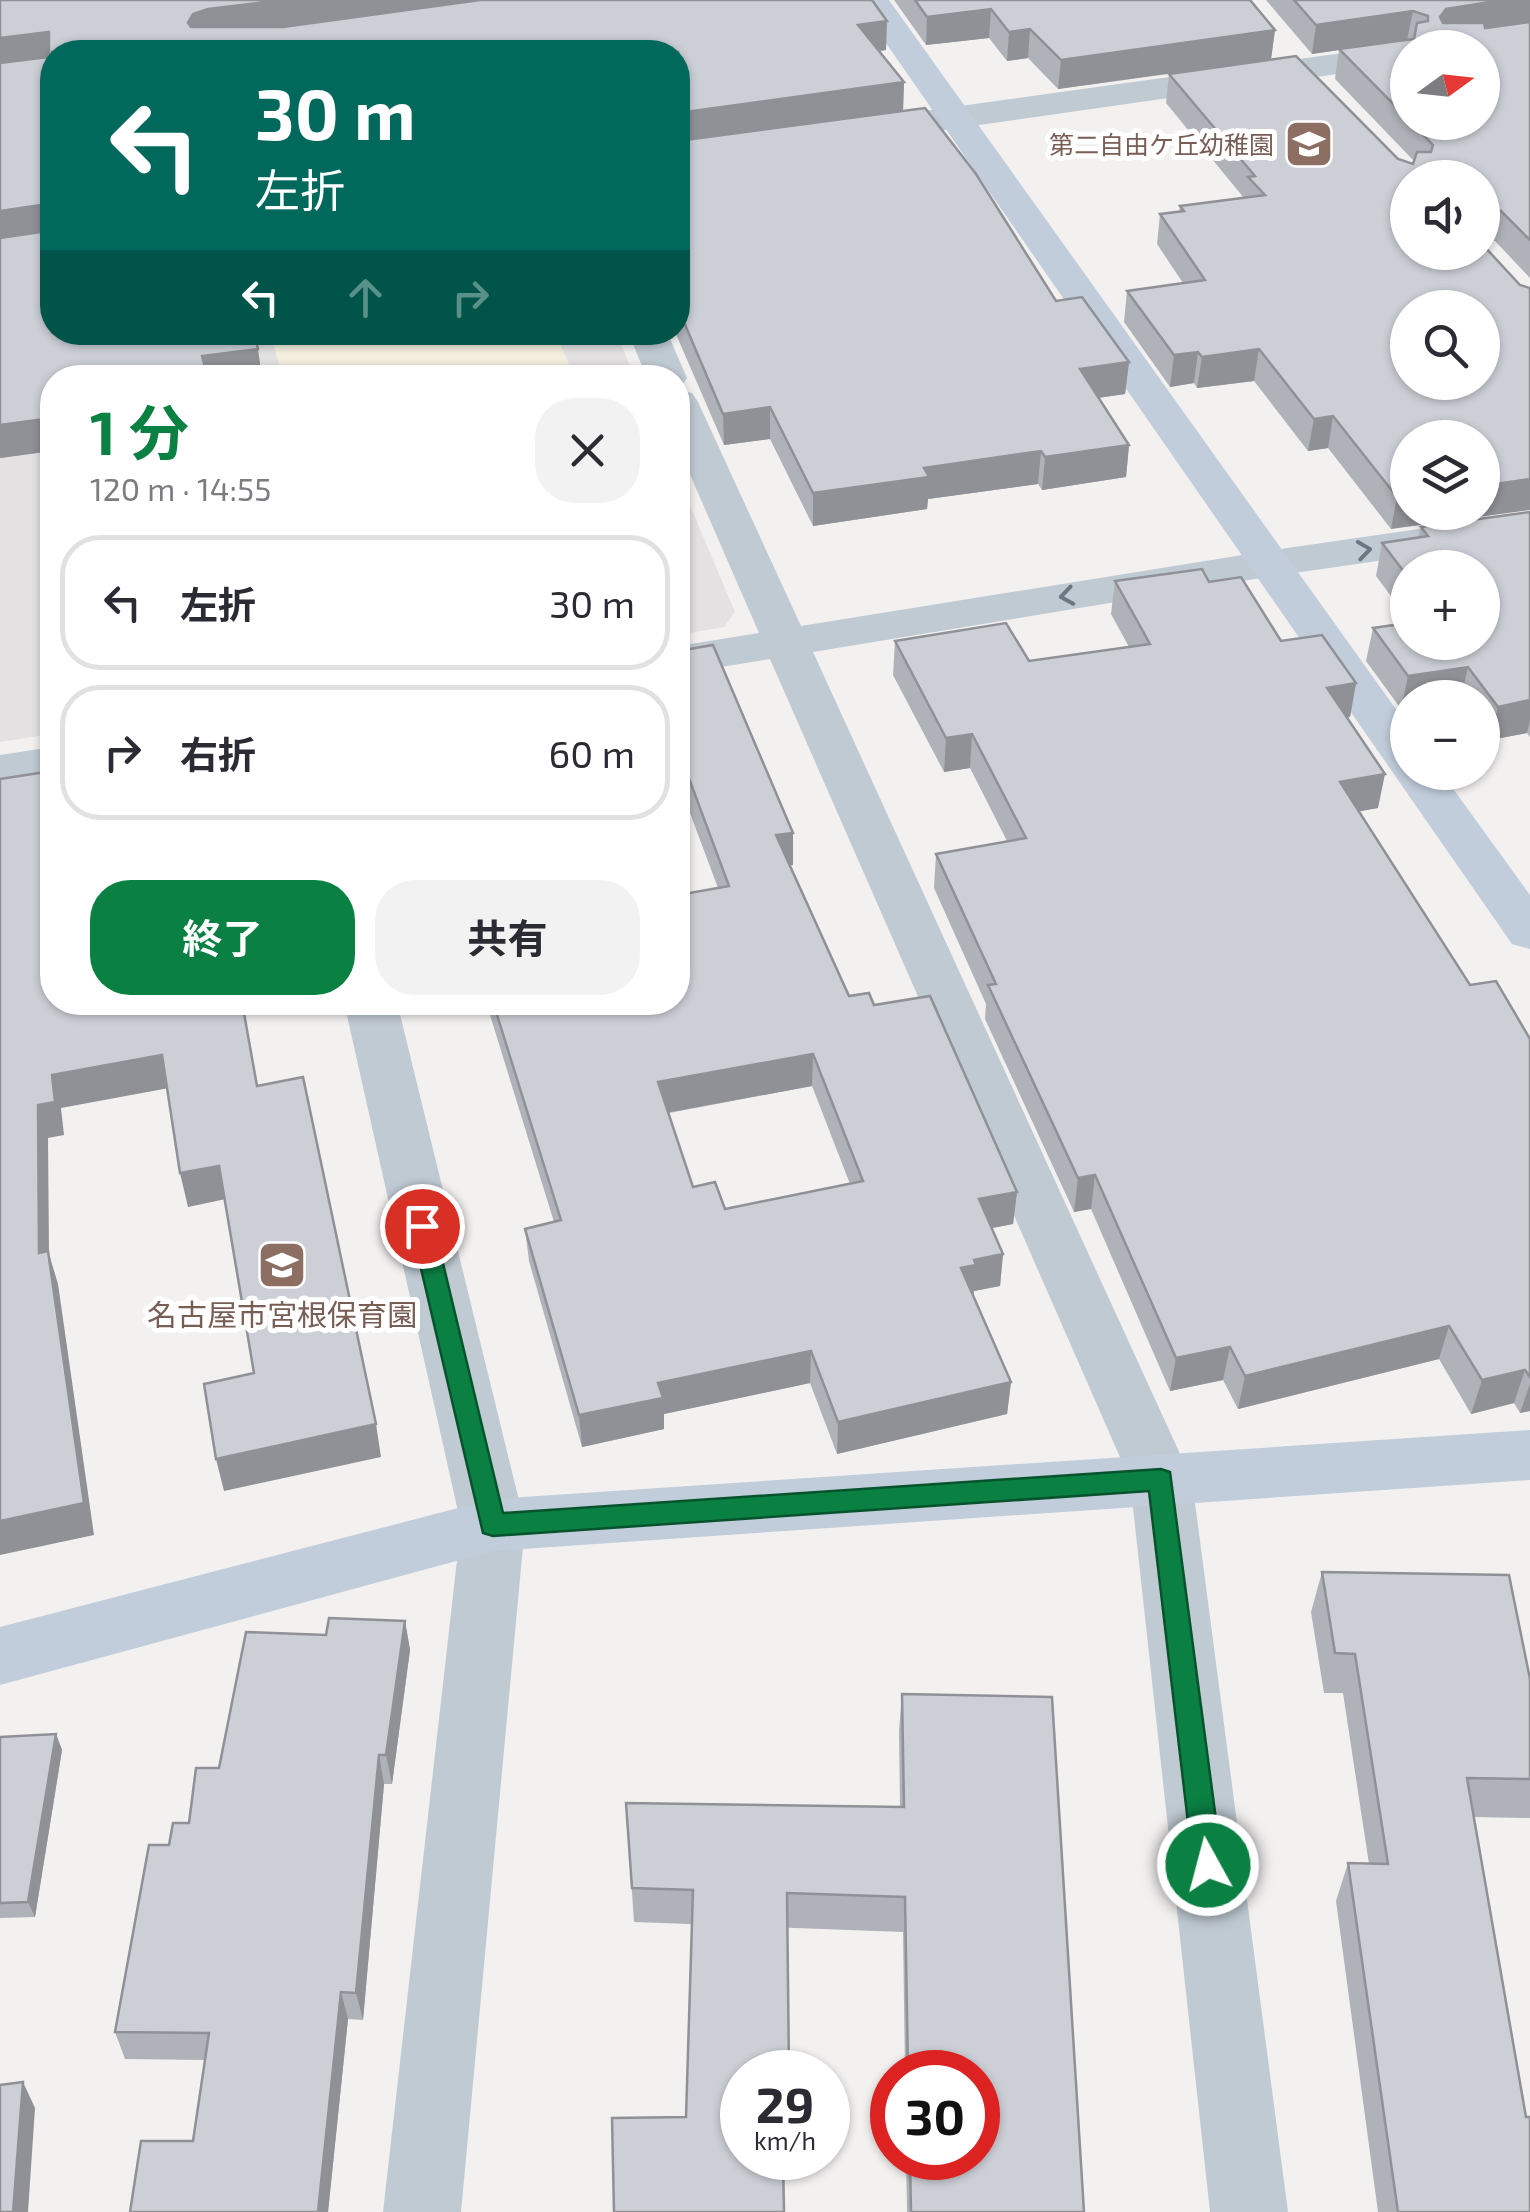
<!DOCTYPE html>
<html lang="ja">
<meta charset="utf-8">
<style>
body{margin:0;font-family:"Exo 2","Noto Sans JP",sans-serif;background:#f2f2f3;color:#2b2b33;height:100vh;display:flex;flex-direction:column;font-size:38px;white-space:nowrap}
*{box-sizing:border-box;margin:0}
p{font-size:32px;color:#7c7c81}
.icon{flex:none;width:55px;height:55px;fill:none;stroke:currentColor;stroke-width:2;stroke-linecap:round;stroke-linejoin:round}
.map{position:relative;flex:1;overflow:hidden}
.details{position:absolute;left:40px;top:365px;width:650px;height:650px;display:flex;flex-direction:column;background:#fff;border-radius:40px;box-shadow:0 2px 8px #0004}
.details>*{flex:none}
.hud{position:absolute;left:40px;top:40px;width:650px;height:305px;border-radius:40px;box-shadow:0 2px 8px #0004;background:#00695c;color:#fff;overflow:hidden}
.needle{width:65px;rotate:75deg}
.fabs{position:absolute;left:1390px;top:30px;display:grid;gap:20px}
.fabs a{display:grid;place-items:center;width:110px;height:110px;border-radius:50%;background:#fff;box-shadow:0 2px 8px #0004;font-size:50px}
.speed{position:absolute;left:720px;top:2050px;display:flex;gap:20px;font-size:50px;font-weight:700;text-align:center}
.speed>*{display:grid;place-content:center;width:130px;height:130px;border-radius:50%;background:#fff;box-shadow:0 2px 8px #0004;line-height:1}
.speed small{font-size:25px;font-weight:400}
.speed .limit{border:15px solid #d22;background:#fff;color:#111}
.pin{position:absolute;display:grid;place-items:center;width:85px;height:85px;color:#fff;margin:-42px;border:5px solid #fff;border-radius:50%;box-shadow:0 2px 10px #0007}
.me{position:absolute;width:110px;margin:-55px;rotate:353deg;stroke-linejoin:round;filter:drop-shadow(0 0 8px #0008)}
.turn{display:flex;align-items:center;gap:35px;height:210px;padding:0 50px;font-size:45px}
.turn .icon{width:130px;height:130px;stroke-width:2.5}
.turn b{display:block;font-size:70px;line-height:85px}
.lanes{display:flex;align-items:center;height:95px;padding:0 50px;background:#0003;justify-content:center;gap:50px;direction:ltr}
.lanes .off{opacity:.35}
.round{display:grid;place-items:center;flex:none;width:105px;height:105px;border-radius:40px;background:#f2f2f3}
.overview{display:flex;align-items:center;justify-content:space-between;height:170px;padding:0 50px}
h1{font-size:60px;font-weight:700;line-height:75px;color:#0b8043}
.action{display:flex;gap:20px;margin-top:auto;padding:20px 50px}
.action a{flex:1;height:115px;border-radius:40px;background:#0b8043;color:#fff;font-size:40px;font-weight:700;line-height:115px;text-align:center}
.action a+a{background:#f2f2f3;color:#2b2b33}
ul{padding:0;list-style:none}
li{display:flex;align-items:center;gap:30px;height:135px;margin:0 20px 15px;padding:0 30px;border:5px solid #e1e1e2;border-radius:40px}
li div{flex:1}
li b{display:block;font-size:38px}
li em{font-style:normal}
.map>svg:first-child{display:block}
.education{fill:#e4e1e2}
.sand{fill:#f5efe0}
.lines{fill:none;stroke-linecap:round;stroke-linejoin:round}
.street{fill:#c0cad3;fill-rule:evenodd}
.secondary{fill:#c1cddb;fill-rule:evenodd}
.wall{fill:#afb2b8;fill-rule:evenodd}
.shaded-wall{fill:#8f9196}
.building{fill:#cccfd6;stroke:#8f9196;stroke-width:2.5;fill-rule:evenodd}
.oneway{stroke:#6b7782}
.route{fill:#0b8043;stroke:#07532c;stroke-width:2.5}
.labels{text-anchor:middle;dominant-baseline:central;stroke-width:10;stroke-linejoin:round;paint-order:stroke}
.far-education-label{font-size:25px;fill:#785e54;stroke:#fff;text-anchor:end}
.education-label{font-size:30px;fill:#785e54;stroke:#fff}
</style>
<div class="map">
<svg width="1530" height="2212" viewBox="0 0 1530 2212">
<rect width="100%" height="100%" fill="#f3f0f0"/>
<g class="education">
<path d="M 0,272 L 52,332 L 616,333 L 635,377 L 52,378 L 52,734 L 0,742 Z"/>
<path d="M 678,477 L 735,612 L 724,627 L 678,635 Z"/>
</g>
<path class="sand" d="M 270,333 L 555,333 L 575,377 L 283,377 Z"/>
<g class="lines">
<g class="street">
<path d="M 1408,44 L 1420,48 L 1408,48 L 1408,64 L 859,142 L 847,138 L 841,131 L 847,124 L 859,120 Z"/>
<path d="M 628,332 L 667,332 L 687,378 L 681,387 L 678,387 L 678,378 L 647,378 Z"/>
<path d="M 678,390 L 692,393 L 698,402 L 801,626 L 1267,551 L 1530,513 L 1530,539 L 1267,577 L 813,652 L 1192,1480 L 1288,2212 L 1210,2212 L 1130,1480 L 770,659 L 678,674 L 678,646 L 759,633 L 678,447 Z"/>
<path d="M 52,747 L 52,777 L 0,785 L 0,755 Z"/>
<path d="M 344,1002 L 397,1002 L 525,1525 L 461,2212 L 383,2212 L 461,1525 Z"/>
</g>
<g class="secondary">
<path d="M 856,0 L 889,0 L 1408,726 L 1408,772 L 1441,772 L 1530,895 L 1530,949 L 1512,944 Z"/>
<path d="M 1530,1430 L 1530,1480 L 493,1551 L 0,1685 L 0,1627 L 493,1499 Z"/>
</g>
</g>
<g class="wall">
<path d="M 0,0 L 886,50 L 880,51 L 904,82 L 903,111 L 1056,301 L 1129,362 L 1125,394 L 1098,398 L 1129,445 L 1126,477 L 1042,490 L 1038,484 L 928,499 L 927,509 L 813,526 L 770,439 L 724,445 L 675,332 L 678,332 L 678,52 L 52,52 L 52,451 L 0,458 Z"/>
<path d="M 894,0 L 1250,0 L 1275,30 L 1271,59 L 1398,159 L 1413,164 L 1414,161 L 1335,79 L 1339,50 L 1312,54 L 1266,0 L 1530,0 L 1530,278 L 1495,241 L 1482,240 L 1482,178 L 1408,178 L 1482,252 L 1391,529 L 1328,448 L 1308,451 L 1254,381 L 1197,388 L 1194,383 L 1170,387 L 1124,322 L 1127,291 L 1183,283 L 1157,244 L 1160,214 L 1179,212 L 1180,206 L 1244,198 L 1166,103 L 1169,74 L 1058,89 L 1028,58 L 1007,61 L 989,38 L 926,45 ZM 1408,48 L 1482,122 L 1408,122 Z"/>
<path d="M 1530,512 L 1530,737 L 1527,733 L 1490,740 L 1482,730 L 1482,698 L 1408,698 L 1401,709 L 1366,661 L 1373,628 L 1482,642 L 1408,568 L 1408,619 L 1376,576 L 1382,543 L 1418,538 L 1421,527 Z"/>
<path d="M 1115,581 L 1209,582 L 1281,641 L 1356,683 L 1350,717 L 1347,717 L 1378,808 L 1359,811 L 1470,985 L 1530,1039 L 1530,1411 L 1520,1413 L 1514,1403 L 1471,1414 L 1439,1359 L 1238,1409 L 1223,1380 L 1170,1391 L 1091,1209 L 1074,1212 L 985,1019 L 986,1004 L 934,888 L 936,854 L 1007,841 L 970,768 L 944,772 L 893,675 L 895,641 L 1029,661 L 1129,647 L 1111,614 Z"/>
<path d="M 678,651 L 793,833 L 793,865 L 790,865 L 849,996 L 874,1005 L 1017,1192 L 1013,1224 L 992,1228 L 1003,1254 L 1000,1286 L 974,1291 L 973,1296 L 1011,1382 L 1007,1414 L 837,1454 L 810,1383 L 664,1414 L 664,1429 L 582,1447 L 529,1261 L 525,1229 L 554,1222 L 486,1002 L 678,1002 L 718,888 L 684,797 L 678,798 ZM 812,1086 L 850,1184 L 725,1209 L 693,1187 L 669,1113 Z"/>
<path d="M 1322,1572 L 1530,1679 L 1530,1818 L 1473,1817 L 1530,2212 L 1378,2212 L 1336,1901 L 1348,1863 L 1369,1864 L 1343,1693 L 1324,1693 L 1311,1612 Z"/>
<path d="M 405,1621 L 410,1650 L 392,1784 L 384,1784 L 363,2020 L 348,2019 L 328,2212 L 130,2212 L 193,2141 L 205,2060 L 125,2059 L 115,2032 L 169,1845 L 189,1823 L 219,1768 L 326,1635 Z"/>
<path d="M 902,1694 L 1084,2212 L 907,2212 L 906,2158 L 978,2158 L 978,2072 L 905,2072 L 903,1932 L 634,1922 L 626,1803 L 900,1807 L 899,1730 Z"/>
<path d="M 56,1734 L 62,1750 L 35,1917 L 0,1918 L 0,1737 Z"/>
</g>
<g class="shaded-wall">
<path d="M 282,0 L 506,0 L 198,43 L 188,23 L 193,14 L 208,9 Z"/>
<path d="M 1503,0 L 1530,0 L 1530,24 L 1453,34 L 1440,17 L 1446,9 Z"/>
<path d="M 991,9 L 989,38 L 926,45 L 927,17 Z"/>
<path d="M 1413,11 L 1407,40 L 1312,54 L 1316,25 Z"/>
<path d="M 887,21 L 886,50 L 858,54 L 858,25 Z"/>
<path d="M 1030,29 L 1028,58 L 1007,61 L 1009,32 Z"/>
<path d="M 1275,30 L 1271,59 L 1058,89 L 1061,60 Z"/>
<path d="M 49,32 L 52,61 L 0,68 L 0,38 Z"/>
<path d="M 904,82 L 903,111 L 678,143 L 678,113 Z"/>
<path d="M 48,204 L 52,234 L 0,242 L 0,211 Z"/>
<path d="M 258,349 L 262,378 L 205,378 L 202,356 Z"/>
<path d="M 1259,349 L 1254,381 L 1197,388 L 1202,357 Z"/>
<path d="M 1198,352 L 1194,383 L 1170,387 L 1174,355 Z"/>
<path d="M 1129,362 L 1125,394 L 1077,401 L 1080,369 Z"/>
<path d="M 770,407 L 770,439 L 724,445 L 723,414 Z"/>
<path d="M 1333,416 L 1328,448 L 1308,451 L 1314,419 Z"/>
<path d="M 52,418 L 52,451 L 0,458 L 0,425 Z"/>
<path d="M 1129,445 L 1126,477 L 1042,490 L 1045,457 Z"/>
<path d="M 1041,451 L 1038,484 L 928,499 L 927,509 L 813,526 L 813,493 L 924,468 Z"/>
<path d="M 1530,479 L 1530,510 L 1391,529 L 1397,497 L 1408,496 L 1408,512 L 1482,512 L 1482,486 Z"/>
<path d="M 1468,667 L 1461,698 L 1408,698 L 1408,708 L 1401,709 L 1408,676 Z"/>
<path d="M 1356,683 L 1350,717 L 1321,721 L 1327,688 Z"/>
<path d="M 1530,700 L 1530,720 L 1527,733 L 1490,740 L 1498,707 Z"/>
<path d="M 972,734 L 970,768 L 944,772 L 946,738 Z"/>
<path d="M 684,765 L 684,797 L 678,798 L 678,766 Z"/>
<path d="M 1385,774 L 1378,808 L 1334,816 L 1340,782 Z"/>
<path d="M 793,833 L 793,865 L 776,867 L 776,835 Z"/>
<path d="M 813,1054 L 812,1086 L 660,1114 L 658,1082 Z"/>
<path d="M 162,1055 L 169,1088 L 61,1108 L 64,1135 L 48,1138 L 49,1254 L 58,1284 L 94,1535 L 0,1555 L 0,1521 L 39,1253 L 38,1105 L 52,1075 Z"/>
<path d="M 219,1166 L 226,1199 L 188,1207 L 180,1173 Z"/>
<path d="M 1095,1175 L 1091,1209 L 1074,1212 L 1078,1178 Z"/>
<path d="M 1017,1192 L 1013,1224 L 976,1231 L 979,1199 Z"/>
<path d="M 1003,1254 L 1000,1286 L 974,1291 L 973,1297 L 961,1268 L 974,1260 Z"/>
<path d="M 1449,1326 L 1439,1359 L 1238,1409 L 1245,1376 Z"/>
<path d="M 1230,1347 L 1223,1380 L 1170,1391 L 1176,1358 Z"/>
<path d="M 811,1351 L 810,1383 L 664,1414 L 664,1429 L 582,1447 L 579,1415 L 658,1383 Z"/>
<path d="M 1525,1370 L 1514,1403 L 1471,1414 L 1482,1380 Z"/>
<path d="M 1011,1382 L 1007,1414 L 837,1454 L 838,1422 Z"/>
<path d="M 1530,1384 L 1530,1411 L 1520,1413 Z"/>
<path d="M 376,1424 L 381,1457 L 224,1491 L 216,1459 Z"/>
<path d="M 405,1621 L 410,1650 L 392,1784 L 386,1755 Z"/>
<path d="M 56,1734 L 62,1750 L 35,1917 L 28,1902 Z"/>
<path d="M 379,1755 L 384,1784 L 363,2020 L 356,1993 Z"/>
<path d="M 341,1992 L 348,2019 L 328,2212 L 318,2212 Z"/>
<path d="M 23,2082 L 35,2108 L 28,2212 L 13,2212 Z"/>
</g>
<g class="building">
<path d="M 0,0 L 282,0 L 208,9 L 193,14 L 188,23 L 191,27 L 283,27 L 480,0 L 872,0 L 887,21 L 858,25 L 904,82 L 678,113 L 678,52 L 52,52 L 52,332 L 254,332 L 258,349 L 202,356 L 208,378 L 52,378 L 52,418 L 0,425 L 0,238 L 48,231 L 48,204 L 0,211 L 0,63 L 49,57 L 49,32 L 0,38 Z"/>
<path d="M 915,0 L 1250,0 L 1275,30 L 1061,60 L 1030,29 L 1009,32 L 991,9 L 927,17 Z"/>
<path d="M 1294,0 L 1503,0 L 1446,9 L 1440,17 L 1443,23 L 1484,23 L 1485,28 L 1530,22 L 1530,240 L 1501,211 L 1486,209 L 1485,218 L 1482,218 L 1482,178 L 1408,178 L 1408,252 L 1482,252 L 1482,244 L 1520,285 L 1530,288 L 1530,479 L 1482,486 L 1482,438 L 1408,438 L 1408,496 L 1397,497 L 1333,416 L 1314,419 L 1259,349 L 1202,357 L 1198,352 L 1174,355 L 1127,291 L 1205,280 L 1160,214 L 1184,211 L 1180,206 L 1265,195 L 1248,177 L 1255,176 L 1169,74 L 1296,56 L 1398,159 L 1413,164 L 1417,152 L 1431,152 L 1433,145 L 1411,122 L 1482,122 L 1482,48 L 1408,48 L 1408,119 L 1339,49 L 1414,39 L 1417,23 L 1428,21 L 1428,16 L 1413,11 L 1316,25 ZM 1408,308 L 1482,308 L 1482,382 L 1408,382 Z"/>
<path d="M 925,108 L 976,174 L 1056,301 L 1082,297 L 1129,362 L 1080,369 L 1129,445 L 1045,457 L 1041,451 L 924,468 L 929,477 L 813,493 L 770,407 L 723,414 L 678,308 L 678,141 Z"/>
<path d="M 1530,512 L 1530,700 L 1498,707 L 1468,667 L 1408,676 L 1373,628 L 1408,623 L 1408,642 L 1482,642 L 1482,568 L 1408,568 L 1408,577 L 1382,543 L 1428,536 L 1421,527 Z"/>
<path d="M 1202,569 L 1209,582 L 1241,577 L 1281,641 L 1322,635 L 1356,683 L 1327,688 L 1385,774 L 1340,782 L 1470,985 L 1496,981 L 1530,1039 L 1530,1377 L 1525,1370 L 1482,1380 L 1449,1326 L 1245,1376 L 1230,1347 L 1176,1358 L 1095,1175 L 1078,1178 L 988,985 L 996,984 L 936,854 L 1026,838 L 972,734 L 946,738 L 895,641 L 1006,623 L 1029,661 L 1150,644 L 1115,581 Z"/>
<path d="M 713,645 L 793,833 L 776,835 L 849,996 L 869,993 L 874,1005 L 930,996 L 1017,1192 L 979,1199 L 1003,1254 L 974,1260 L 976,1265 L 961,1268 L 1011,1382 L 838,1422 L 811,1351 L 658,1383 L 663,1398 L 579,1415 L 525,1229 L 561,1220 L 493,1002 L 678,1002 L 678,895 L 729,886 L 684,765 L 678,766 L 678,651 ZM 813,1054 L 863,1181 L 725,1209 L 715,1182 L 693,1187 L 658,1082 Z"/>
<path d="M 52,771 L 52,1002 L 242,1002 L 257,1086 L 303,1077 L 376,1424 L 216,1459 L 204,1384 L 254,1373 L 219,1166 L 180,1173 L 162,1055 L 52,1075 L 55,1102 L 38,1105 L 39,1253 L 48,1251 L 84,1503 L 0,1521 L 0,779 Z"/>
<path d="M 1322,1572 L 1509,1575 L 1530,1679 L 1530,1779 L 1467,1778 L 1526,2117 L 1530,2117 L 1530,2212 L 1398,2212 L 1348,1863 L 1388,1864 L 1355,1654 L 1335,1653 Z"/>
<path d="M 329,1618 L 405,1621 L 386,1755 L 379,1755 L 356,1993 L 341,1992 L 318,2212 L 130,2212 L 141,2141 L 193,2141 L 209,2033 L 115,2032 L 149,1845 L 169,1845 L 173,1823 L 189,1823 L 196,1768 L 219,1768 L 246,1632 L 326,1635 Z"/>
<path d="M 902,1694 L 1052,1697 L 1084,2212 L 911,2212 L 910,2158 L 978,2158 L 978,2072 L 908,2072 L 905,1897 L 787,1893 L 789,2072 L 742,2072 L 742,2158 L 783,2158 L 784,2212 L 614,2212 L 612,2118 L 686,2117 L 693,1890 L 632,1888 L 626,1803 L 904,1807 Z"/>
<path d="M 56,1734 L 28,1902 L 0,1903 L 0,1737 Z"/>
<path d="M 23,2082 L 13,2212 L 0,2212 L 0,2085 Z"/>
</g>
<defs><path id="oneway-chevron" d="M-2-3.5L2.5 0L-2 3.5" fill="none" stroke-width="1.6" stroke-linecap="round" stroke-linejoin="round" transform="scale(2.5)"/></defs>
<g class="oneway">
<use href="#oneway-chevron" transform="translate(1364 550) rotate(-8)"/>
<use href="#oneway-chevron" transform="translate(1067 596) rotate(171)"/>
</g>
<path class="route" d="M 422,1218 L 434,1226 L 503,1513 L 1161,1469 L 1170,1472 L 1222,1865 L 1218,1875 L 1208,1879 L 1197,1875 L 1193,1865 L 1149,1491 L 493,1536 L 483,1533 L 411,1226 Z"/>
<defs>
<g id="school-square" transform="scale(2.5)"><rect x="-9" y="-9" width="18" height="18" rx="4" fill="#8d6e63" stroke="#fff"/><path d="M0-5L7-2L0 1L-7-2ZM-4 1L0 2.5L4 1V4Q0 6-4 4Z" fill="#fff"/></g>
</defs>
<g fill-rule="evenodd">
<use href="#school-square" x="1309" y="144"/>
<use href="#school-square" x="282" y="1265"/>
</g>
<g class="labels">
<g class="far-education-label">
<text x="1274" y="144">第二自由ケ丘幼稚園</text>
</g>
<g class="education-label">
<text x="282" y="1314">名古屋市宮根保育園</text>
</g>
</g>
</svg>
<div class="fabs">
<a><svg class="needle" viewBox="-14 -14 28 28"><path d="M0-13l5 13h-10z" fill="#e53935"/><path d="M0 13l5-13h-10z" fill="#7c7c81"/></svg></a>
<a><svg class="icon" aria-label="sound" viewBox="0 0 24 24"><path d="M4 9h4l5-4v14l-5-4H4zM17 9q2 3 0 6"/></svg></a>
<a><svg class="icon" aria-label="search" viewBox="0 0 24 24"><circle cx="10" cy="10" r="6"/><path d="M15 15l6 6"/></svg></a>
<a><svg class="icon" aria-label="layers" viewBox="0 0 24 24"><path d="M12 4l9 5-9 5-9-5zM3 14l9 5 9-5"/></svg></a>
<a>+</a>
<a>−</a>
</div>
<div class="speed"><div>29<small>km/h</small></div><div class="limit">30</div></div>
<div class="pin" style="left:422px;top:1226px;background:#d93025"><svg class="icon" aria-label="arrive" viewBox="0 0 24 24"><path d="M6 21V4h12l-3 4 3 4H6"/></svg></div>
<svg class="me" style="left:1208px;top:1865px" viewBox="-20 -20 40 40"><circle r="17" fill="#0b8043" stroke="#fff" stroke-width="3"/><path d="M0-11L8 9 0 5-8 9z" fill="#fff"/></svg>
<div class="hud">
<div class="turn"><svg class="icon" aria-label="left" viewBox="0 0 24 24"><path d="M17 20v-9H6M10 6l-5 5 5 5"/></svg><div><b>30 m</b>左折</div></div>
<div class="lanes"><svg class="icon" aria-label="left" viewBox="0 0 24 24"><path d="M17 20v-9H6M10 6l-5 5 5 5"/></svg><svg class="icon off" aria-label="ahead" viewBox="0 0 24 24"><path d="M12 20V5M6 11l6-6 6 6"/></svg><svg class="icon off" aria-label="right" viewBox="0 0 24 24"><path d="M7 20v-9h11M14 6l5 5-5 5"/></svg></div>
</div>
<section class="details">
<div class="overview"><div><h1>1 分</h1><p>120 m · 14:55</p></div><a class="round"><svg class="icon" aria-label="close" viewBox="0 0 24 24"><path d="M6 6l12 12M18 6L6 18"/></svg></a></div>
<ul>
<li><svg class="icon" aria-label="left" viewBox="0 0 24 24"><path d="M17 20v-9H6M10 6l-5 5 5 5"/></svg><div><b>左折</b></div><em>30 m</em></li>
<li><svg class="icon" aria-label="right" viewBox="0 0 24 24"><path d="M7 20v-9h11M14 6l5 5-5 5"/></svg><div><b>右折</b></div><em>60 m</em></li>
</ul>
<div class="action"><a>終了</a><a>共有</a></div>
</section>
</div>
